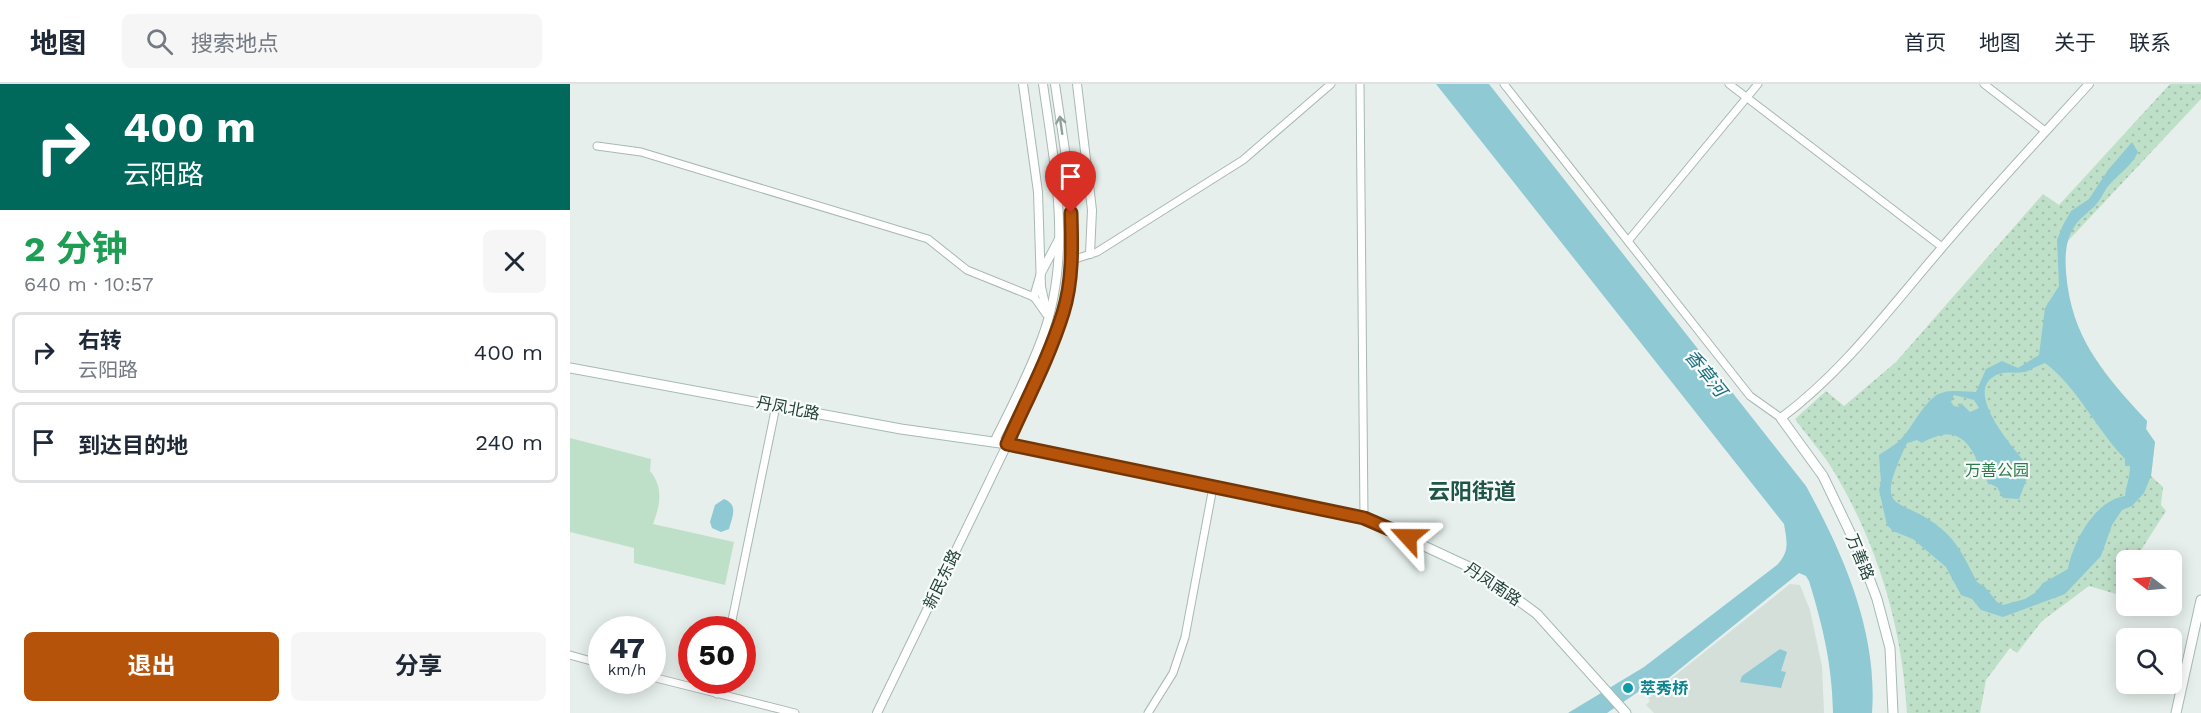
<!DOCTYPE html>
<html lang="zh">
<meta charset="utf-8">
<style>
body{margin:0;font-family:"Work Sans","Noto Sans SC",sans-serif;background:#f6f6f7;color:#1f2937;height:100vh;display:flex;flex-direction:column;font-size:22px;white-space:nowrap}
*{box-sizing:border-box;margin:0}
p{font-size:20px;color:#747a83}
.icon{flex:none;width:33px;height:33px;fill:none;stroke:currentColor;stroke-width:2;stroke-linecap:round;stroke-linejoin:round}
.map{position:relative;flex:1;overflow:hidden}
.details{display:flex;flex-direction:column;background:#fff;width:570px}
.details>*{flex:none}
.hud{background:#00695c;color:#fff;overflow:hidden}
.needle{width:39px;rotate:286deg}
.controls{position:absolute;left:1546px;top:466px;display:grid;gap:12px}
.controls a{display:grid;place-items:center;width:66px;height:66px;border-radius:9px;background:#fff;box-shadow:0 3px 15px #0003;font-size:30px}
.speed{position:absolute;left:18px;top:532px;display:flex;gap:12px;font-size:30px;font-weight:700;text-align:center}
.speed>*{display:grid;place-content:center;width:78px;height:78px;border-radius:50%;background:#fff;box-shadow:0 3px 15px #0003;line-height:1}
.speed small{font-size:15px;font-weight:400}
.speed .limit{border:9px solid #d22;background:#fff;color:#111}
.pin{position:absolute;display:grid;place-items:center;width:51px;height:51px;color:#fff;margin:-62px -26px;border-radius:50% 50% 50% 0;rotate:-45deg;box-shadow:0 0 6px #0007}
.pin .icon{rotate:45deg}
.me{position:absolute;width:66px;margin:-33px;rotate:294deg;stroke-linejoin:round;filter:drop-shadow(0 0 4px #0008)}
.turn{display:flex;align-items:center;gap:21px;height:126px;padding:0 24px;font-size:27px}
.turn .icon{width:78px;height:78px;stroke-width:2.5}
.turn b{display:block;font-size:42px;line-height:51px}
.round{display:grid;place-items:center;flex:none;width:63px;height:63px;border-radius:9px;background:#f6f6f7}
.overview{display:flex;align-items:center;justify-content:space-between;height:102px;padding:0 24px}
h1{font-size:36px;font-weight:700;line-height:45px;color:#1e9e55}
.action{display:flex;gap:12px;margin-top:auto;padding:12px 24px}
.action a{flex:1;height:69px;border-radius:9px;background:#b45309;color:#fff;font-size:24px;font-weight:700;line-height:69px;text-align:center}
.action a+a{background:#f6f6f7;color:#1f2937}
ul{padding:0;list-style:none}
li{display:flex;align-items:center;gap:18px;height:81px;margin:0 12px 9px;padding:0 12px;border:3px solid #e0e1e3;border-radius:9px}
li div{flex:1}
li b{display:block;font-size:22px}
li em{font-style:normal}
header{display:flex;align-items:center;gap:36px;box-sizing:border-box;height:84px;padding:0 30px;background:#fff;border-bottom:2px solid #e0e1e3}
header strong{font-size:28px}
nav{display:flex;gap:33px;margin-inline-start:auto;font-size:21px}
.search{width:420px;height:54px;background:#f6f6f7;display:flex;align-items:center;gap:15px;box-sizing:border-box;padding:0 21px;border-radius:9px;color:#747a83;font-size:22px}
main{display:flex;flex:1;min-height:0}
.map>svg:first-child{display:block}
.built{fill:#d4dfda}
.park{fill:url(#park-dots)}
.garden{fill:#bfe0c8}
.water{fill:#8ec9d4;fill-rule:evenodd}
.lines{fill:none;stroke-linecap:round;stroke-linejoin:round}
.minor-casing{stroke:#a8b8b2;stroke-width:9}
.tertiary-casing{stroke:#a8b8b2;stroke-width:10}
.secondary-casing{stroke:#a4bbb3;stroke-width:11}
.minor{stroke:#fff;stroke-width:7}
.tertiary{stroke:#fff;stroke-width:8}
.secondary{stroke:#fff;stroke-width:9}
.oneway{stroke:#92a09c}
.route-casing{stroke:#753606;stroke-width:15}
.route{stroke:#b45309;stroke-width:10}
.culture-dot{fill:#0f9aa8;stroke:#f7fbf9;stroke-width:2}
.labels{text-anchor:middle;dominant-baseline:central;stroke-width:4.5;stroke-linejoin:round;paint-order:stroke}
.street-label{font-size:16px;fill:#24423a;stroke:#f7fbf9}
.park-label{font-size:16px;fill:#2d7a4b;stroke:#f7fbf9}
.culture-label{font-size:16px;font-weight:bold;fill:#0d838f;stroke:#f7fbf9;text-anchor:start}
.water-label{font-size:18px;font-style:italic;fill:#1c6f80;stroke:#f7fbf9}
.district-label{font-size:22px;font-weight:bold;fill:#1f5548;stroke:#f7fbf9}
</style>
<header>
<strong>地图</strong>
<div class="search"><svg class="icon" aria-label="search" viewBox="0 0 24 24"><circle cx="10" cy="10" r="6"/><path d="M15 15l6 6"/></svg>搜索地点</div>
<nav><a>首页</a><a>地图</a><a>关于</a><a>联系</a></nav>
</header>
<main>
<section class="details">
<div class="hud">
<div class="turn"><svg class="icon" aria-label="right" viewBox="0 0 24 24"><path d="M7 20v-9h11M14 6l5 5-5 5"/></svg><div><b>400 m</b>云阳路</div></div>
</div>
<div class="overview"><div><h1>2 分钟</h1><p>640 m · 10:57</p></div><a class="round"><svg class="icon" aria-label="close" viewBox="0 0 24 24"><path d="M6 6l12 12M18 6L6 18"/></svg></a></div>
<ul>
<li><svg class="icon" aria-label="right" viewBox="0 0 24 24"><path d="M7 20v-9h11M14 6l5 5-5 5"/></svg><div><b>右转</b><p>云阳路</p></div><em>400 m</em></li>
<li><svg class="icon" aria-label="arrive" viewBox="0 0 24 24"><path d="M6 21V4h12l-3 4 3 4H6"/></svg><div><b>到达目的地</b></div><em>240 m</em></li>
</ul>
<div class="action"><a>退出</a><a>分享</a></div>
</section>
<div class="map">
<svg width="1631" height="629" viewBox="0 0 1631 629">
<defs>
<pattern id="park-dots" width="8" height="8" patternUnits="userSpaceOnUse" patternTransform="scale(1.5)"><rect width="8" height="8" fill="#bfe0c8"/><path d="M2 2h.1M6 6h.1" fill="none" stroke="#a4c1ad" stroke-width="1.8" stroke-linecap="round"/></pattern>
</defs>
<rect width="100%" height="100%" fill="#e6efeb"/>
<path class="built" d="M 1220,500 L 1230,501 L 1240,526 L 1252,582 L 1254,629 L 1084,629 L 1076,621 L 1080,617 L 1078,613 Z"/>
<path class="park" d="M 1600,0 L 1631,0 L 1631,15 L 1496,159 C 1484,231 1531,288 1577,337 L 1576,345 L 1585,358 L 1581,392 L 1593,403 L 1591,421 L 1596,427 L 1564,477 L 1557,477 L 1557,490 L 1546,510 L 1519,502 L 1472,537 L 1447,569 L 1440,564 L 1416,596 L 1410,629 L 1337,629 C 1332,542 1308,461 1263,386 C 1252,368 1237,352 1225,335 L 1256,307 L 1274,322 L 1326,278 L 1473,110 L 1489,121 Z"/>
<path class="garden" d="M 0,354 L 81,375 L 80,387 C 94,404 90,421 83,440 L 164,458 L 155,501 L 64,479 L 64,464 L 0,448 Z"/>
<g class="water">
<path d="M 866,0 L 919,0 L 1236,402 C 1274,471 1308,549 1302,629 L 1263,629 C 1262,580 1253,543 1239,497 L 1236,492 L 1229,489 L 1085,605 L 1071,606 L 1037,629 L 998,629 L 1074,583 L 1207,481 C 1220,467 1217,458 1214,440 Z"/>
<path d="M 1562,58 L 1568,68 C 1562,81 1550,89 1541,99 C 1535,104 1533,112 1528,118 C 1522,126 1512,132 1506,140 C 1495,156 1495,171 1496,188 C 1501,254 1534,291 1577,337 L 1576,345 L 1585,358 L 1581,392 L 1574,409 L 1562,422 L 1552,426 L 1542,441 L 1531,472 L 1495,510 L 1433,533 L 1411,526 L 1402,515 L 1391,511 L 1376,483 L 1343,455 L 1323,447 L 1317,441 L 1309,406 L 1311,398 L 1309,371 C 1316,366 1326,361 1332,354 C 1342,343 1352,322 1364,313 C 1375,304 1393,308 1406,308 L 1416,285 L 1432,277 L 1448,284 L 1469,271 L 1475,224 L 1489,202 L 1487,156 L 1493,141 L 1501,127 L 1519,115 L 1538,86 ZM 1475,279 C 1508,304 1526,345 1555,375 L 1555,382 L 1560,382 C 1560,393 1556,403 1555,412 C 1525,416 1503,458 1498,485 L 1473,499 L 1465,509 L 1455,515 L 1433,521 L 1427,518 L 1415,503 L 1407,498 C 1398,481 1389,460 1374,447 C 1330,408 1301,436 1337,359 L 1347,356 L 1352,359 C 1395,335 1402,367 1418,399 L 1427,403 L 1433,414 L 1449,415 L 1459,389 L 1459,383 C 1445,366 1395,311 1423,293 C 1434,286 1442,290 1454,288 C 1460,287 1468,281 1475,279 ZM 1384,311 L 1404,316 L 1409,324 L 1400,328 L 1391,319 L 1389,323 L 1384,322 L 1381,318 Z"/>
<path d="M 154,415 C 169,421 162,433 159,445 L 151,448 L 142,444 L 140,438 L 145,421 Z"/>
<path d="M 1210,565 L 1217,568 L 1211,587 L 1216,588 L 1211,604 L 1170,598 L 1172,592 Z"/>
</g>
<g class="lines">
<g class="minor-casing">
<g id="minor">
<path d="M 790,0 L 794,434"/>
<path d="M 934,0 L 1180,312 L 1211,334"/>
<path d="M 1159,0 L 1372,163"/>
<path d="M 1414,0 L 1475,47"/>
<path d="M 27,62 L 71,68 L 358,155 L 397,186 L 464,213 L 476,230"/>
<path d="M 1058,157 L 1188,0"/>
<path d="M 502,176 L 527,168 L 673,76 L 761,0"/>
<path d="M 160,546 L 206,322"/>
<path d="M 0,571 L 32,580"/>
<path d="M 82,593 L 225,629"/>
<path d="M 147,610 L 150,597"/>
<path d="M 578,629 L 603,589 L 615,553 L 643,403"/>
</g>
</g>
<g class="tertiary-casing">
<g id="tertiary">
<path d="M 453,0 L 468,108 L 471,203 L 477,229"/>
<path d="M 507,0 L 522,126 L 520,170"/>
<path d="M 464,213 L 471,189 L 488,157"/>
<path d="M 1211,334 C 1274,287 1319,225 1370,166 C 1418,109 1469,55 1519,0"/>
<path d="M 424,358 C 441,324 459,290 472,254 C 503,172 485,84 473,0"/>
<path d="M 307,629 C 345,551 382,474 420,396 C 452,328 499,247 502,172 C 505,114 493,57 485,0"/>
</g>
</g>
<g class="secondary-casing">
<g id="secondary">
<path d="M 0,284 L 331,345 L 437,360 L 794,434 L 910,488 L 967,530 L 1056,629"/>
<path d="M 1211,334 L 1253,392 L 1289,467 L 1307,515 L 1320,564 L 1323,629"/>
<path d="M 1606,629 L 1631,516"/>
</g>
</g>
<use href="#minor" class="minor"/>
<use href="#tertiary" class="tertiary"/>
<use href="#secondary" class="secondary"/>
</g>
<defs><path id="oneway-shaft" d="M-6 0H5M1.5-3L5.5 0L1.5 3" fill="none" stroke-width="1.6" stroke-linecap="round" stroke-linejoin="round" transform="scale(1.5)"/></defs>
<use class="oneway" href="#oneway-shaft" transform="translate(491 41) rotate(-98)"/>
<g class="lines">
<g class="route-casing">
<path id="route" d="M 501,129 C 502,163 503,197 493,229 C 479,274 456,317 437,360 L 794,434 L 838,453"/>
</g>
<use href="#route" class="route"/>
</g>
<circle class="culture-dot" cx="1058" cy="604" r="6"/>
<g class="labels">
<g class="street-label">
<text transform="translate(218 324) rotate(11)">丹凤北路</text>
<text transform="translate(1290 473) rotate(68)">万善路</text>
<text transform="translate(372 495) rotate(-64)">新民东路</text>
<text transform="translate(923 500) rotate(34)">丹凤南路</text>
</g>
<g class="park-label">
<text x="1427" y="386">万善公园</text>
</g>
<g class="culture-label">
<text x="1070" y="604">萃秀桥</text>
</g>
<g class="water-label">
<text transform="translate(1136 289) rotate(51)">香草河</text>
</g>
<g class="district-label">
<text x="902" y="407">云阳街道</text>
</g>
</g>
</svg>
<div class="controls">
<a><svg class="needle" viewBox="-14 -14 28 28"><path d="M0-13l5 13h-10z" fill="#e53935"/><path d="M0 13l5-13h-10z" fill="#747a83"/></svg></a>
<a><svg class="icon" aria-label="search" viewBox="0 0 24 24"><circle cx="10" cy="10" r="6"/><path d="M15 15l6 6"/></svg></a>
</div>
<div class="speed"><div>47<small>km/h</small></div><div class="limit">50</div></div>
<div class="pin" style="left:501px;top:129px;background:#d93025"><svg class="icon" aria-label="arrive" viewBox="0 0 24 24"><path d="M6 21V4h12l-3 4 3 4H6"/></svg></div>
<svg class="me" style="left:838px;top:453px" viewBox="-20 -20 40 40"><path d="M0-17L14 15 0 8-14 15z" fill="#b45309" stroke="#fff" stroke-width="4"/></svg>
</div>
</main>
